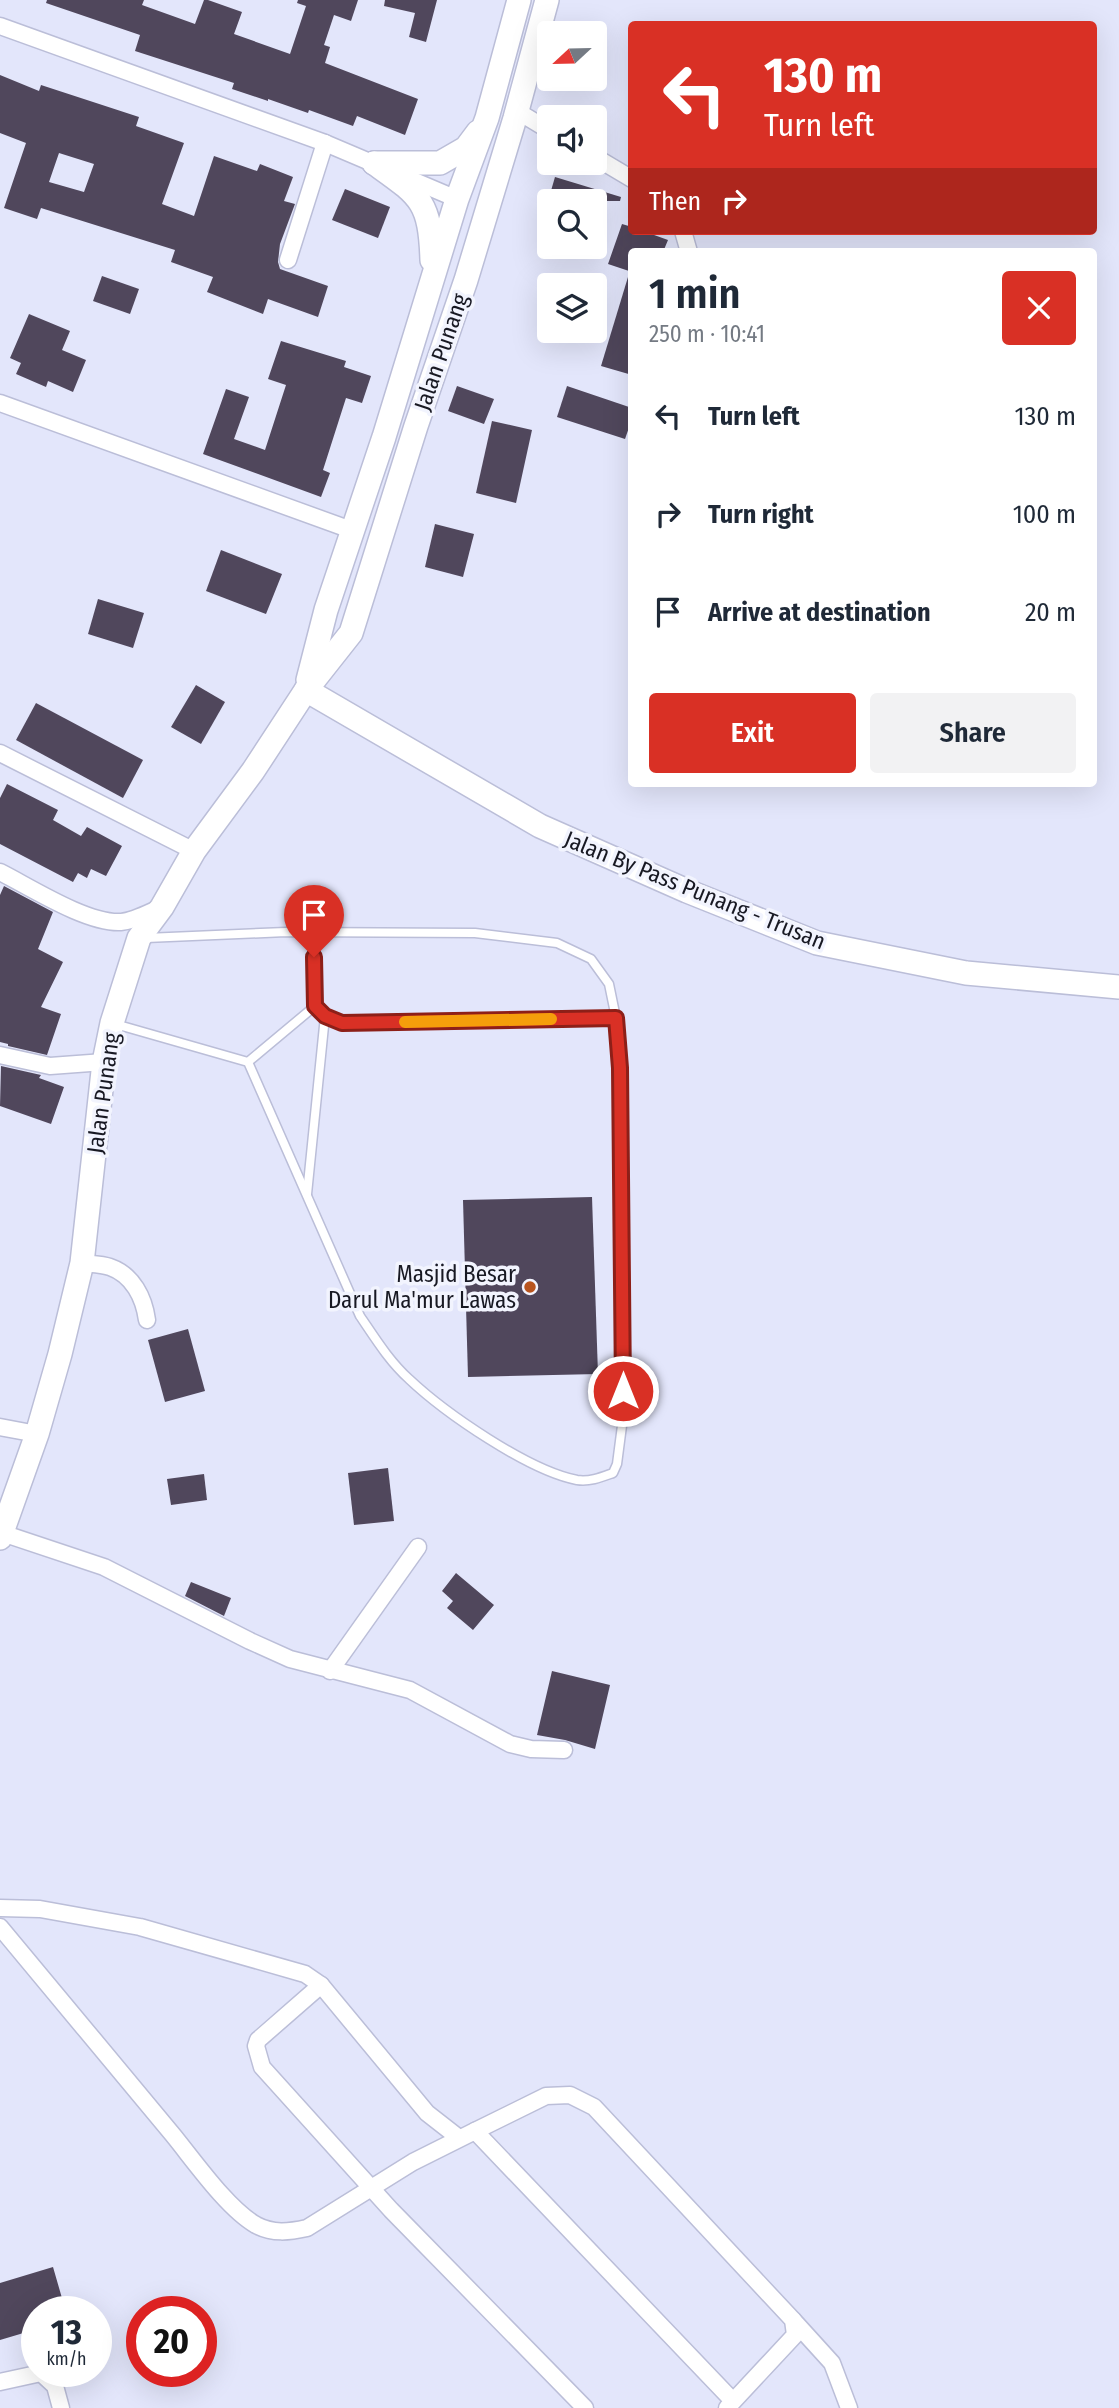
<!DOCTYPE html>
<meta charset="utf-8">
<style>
body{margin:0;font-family:"Fira Sans Condensed",sans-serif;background:#f2f2f3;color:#1f2937;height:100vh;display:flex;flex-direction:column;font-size:26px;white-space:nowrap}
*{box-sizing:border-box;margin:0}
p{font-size:23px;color:#747a83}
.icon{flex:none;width:38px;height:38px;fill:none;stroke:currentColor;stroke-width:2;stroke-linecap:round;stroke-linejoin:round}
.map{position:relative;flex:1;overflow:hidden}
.details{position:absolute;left:628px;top:248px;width:469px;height:539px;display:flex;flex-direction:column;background:#fff;border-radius:7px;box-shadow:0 7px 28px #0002}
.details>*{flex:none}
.hud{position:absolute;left:628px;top:21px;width:469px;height:214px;border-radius:7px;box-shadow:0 7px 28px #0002;background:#d93025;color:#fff;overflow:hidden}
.needle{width:46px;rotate:248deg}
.buttons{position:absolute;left:537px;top:21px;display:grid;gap:14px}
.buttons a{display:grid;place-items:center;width:70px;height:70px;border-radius:7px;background:#fff;box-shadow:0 7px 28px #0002;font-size:35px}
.speed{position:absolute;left:21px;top:2296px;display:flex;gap:14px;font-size:35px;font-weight:700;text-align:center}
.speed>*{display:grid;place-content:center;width:91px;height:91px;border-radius:50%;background:#fff;box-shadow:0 7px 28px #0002;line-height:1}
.speed small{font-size:18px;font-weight:400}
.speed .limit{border:10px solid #d22;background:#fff;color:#111}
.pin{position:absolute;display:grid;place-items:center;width:60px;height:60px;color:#fff;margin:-72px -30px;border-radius:50% 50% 50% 0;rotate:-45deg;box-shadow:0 0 7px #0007}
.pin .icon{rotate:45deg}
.me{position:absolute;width:77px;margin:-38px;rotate:0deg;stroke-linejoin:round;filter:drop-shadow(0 0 5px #0008)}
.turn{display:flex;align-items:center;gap:24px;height:147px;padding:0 21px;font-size:32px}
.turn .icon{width:91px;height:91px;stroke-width:2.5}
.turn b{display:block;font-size:49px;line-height:60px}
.then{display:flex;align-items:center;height:66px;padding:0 21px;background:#0003;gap:14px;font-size:26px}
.round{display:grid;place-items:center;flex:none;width:74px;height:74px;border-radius:7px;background:#f2f2f3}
.head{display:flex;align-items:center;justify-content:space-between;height:119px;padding:0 21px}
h1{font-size:42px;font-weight:600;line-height:52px}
.action{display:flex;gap:14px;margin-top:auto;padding:14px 21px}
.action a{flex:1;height:80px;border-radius:7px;background:#d93025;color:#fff;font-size:28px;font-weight:600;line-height:80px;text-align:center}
.action a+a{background:#f2f2f3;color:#1f2937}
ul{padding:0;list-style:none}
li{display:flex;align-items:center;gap:21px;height:98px;padding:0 21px}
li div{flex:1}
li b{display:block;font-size:26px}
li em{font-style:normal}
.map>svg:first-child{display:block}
.building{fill:#50475c;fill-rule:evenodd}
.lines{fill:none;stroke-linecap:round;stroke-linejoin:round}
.lane-casing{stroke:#bbbed8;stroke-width:11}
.street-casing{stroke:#bbbed8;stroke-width:19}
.secondary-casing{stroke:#bbbed8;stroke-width:26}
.lane{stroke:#fff;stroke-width:8}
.street{stroke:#fff;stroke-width:16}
.secondary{stroke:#fff;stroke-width:23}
.route-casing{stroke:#8d1f18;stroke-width:18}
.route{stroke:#d93025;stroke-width:12}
.slow{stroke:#f59e0b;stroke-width:12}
.poi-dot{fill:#b8541e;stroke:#f2f4fe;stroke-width:2.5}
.labels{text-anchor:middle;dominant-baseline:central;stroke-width:7;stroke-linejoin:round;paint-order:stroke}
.street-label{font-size:23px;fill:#181923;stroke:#f2f4fe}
.poi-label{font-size:23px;fill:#181923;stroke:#f2f4fe;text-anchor:end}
</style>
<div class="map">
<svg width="1119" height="2408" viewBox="0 0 1119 2408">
<rect width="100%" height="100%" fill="#e3e6fb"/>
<g class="building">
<path d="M 47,0 L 144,0 L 142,5 L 195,24 L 204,0 L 208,0 L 242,12 L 234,34 L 290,54 L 306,6 L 297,3 L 298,0 L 358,0 L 351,21 L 334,15 L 324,45 L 330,47 L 325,63 L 418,99 L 405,135 L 357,116 L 353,126 L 309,110 L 308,113 L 268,99 L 268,101 L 232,89 L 234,83 L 135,51 L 140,35 L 46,3 Z"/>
<path d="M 385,0 L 437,0 L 426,42 L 409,37 L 415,13 L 384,6 Z"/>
<path d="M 0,75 L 39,91 L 41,85 L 139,117 L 136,126 L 184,143 L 162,204 L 194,216 L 214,156 L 257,171 L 260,164 L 293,177 L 284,201 L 295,204 L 280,244 L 278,262 L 280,269 L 328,286 L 318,317 L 268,299 L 263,314 L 207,292 L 213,277 L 171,262 L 175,250 L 41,208 L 37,219 L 4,208 L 26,143 L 0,133 ZM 59,153 L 94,164 L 84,192 L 49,182 Z"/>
<path d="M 555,177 L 621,197 L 620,201 L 548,201 Z"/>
<path d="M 345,189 L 390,207 L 378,238 L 332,220 Z"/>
<path d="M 622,224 L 632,227 L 632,231 L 643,231 L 668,240 L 663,252 L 632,252 L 632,272 L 608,264 Z"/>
<path d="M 102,276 L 139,289 L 130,314 L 93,301 Z"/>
<path d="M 628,277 L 632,277 L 632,375 L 601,366 Z"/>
<path d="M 29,314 L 70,331 L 62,350 L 86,360 L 73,392 L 48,381 L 46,387 L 16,374 L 21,363 L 10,358 Z"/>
<path d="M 281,341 L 346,361 L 344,367 L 371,376 L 362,403 L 346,398 L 323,470 L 330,473 L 321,497 L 203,454 L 226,389 L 249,397 L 234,439 L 265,450 L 286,385 L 268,379 Z"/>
<path d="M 457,386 L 494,399 L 484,424 L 448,411 Z"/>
<path d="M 567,386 L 632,408 L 632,419 L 625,439 L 557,417 Z"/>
<path d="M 492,421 L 532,430 L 516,503 L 476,493 Z"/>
<path d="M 435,524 L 474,534 L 463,577 L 425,567 Z"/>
<path d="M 221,550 L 282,574 L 266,614 L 206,591 Z"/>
<path d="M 98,599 L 144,613 L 133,648 L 88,634 Z"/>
<path d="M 196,685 L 225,702 L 201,744 L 171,727 Z"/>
<path d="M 36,703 L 143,760 L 123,798 L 16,740 Z"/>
<path d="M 7,784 L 58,810 L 53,820 L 81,836 L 87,827 L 122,846 L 106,876 L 91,869 L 87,878 L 78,873 L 73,882 L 0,844 L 0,798 Z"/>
<path d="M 4,886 L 53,912 L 38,949 L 63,962 L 41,1007 L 61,1014 L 47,1055 L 8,1046 L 8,1044 L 0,1042 L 0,895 Z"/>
<path d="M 1,1066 L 41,1075 L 39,1078 L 64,1087 L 51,1124 L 0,1106 Z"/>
<path d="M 592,1197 L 598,1374 L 468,1377 L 463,1200 Z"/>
<path d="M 188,1329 L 205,1391 L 165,1402 L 148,1340 Z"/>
<path d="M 388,1468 L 394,1521 L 354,1525 L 348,1473 Z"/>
<path d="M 204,1474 L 207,1500 L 171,1505 L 167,1479 Z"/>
<path d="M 456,1573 L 494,1605 L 473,1630 L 447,1608 L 453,1601 L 442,1591 Z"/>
<path d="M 191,1582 L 231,1598 L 224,1616 L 185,1596 Z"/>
<path d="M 552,1671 L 610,1685 L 595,1749 L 565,1740 L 537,1735 Z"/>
<path d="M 53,2267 L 66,2312 L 37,2312 L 37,2329 L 0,2340 L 0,2283 Z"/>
</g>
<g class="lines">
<g class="lane-casing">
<g id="lane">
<path d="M 313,933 L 315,1006 L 325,1016 L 342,1023 L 616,1018"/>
<path d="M 115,1024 L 248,1062 L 360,1316 C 375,1338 389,1361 409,1379 C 445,1413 529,1471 577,1480 C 590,1482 602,1477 613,1473 L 617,1464 L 623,1418 L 620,1068 L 616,1018 L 609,984 L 591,959 L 557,943 L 475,933 L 286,932 L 146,938"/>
<path d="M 248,1062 L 315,1006"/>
<path d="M 307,1194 L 325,1016"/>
</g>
</g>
<g class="street-casing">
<g id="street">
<path d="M 0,26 L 325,143 L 457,199"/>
<path d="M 517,111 L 550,131"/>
<path d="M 595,157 L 632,179"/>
<path d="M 683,231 L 689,252"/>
<path d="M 288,260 L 325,143"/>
<path d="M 0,403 L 354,531"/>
<path d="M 0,753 L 194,851"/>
<path d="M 0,872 C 30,887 87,924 121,922 C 134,921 150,912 162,907"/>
<path d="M 0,1055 L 50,1066 L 104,1062"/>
<path d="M 82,1263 C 91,1264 102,1264 110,1267 C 133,1275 144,1298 147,1320"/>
<path d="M 0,1427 L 37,1434"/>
<path d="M 2,1533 L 104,1567 L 250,1641 L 290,1659 L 410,1690 L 510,1744 L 531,1749 L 564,1750"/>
<path d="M 330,1671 L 418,1547"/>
<path d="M 0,1908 L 40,1909 L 140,1927 L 305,1974 L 321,1985 L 427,2113 L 459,2138"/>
<path d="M 0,1927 C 58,1996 115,2066 173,2135 C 195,2162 227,2208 256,2225 C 273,2234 289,2232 307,2228 L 413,2162 L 475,2131 L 733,2401"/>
<path d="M 321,1985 L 258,2040 L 256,2046 L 262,2067 L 391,2210 L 585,2408"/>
<path d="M 475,2131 L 546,2096 L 570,2095 L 594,2107 L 793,2320 L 795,2335 L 727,2408"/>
<path d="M 793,2320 L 832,2363 L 849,2408"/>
<path d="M 0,2382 L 41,2373 L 55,2386 L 61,2408"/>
</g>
</g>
<g class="secondary-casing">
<g id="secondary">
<path d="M 374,163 C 420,196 430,200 432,260"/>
<path d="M 374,163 L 440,163 L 466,148 L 478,132"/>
<path d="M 308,680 L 326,610 L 384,437 L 457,199 L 487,118 L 519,0"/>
<path d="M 306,690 L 540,826 L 687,891 L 817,943 L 966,973 L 1119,987"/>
<path d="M 0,1538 L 37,1434 L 60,1354 L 82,1263 L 104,1062 L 112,1023 L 139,938 L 162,907 L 194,851 L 253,771 L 306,690 L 351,633 L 416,426 L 466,280 L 515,118 L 547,0"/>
</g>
</g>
<use href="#lane" class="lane"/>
<use href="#street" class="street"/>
<use href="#secondary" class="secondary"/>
</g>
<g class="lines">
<g class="route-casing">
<path id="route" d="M 314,957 L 315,1006 L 325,1016 L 342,1023 L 616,1018 L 620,1068 L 623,1391"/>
</g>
<use href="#route" class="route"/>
<path class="slow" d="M 405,1022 L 551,1019"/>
</g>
<circle class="poi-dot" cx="530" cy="1287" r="7"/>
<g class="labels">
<g class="street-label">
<text transform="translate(441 352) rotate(-71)">Jalan Punang</text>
<text transform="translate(695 890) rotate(22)">Jalan By Pass Punang - Trusan</text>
<text transform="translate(103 1093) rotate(-82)">Jalan Punang</text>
</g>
<g class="poi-label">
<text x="516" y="1274">Masjid Besar<tspan x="516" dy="26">Darul Ma'mur Lawas</tspan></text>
</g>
</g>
</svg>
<div class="buttons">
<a><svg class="needle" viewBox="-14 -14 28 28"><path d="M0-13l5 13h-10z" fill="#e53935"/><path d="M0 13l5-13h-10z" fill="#747a83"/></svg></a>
<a><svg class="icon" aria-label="sound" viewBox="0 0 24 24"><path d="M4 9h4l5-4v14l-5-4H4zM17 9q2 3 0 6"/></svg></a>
<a><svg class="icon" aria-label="search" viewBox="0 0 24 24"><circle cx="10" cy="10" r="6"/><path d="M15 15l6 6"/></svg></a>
<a><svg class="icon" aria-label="layers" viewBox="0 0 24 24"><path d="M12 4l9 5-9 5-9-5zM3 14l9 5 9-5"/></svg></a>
</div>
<div class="speed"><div>13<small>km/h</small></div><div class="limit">20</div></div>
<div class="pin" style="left:314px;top:957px;background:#d93025"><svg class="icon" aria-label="arrive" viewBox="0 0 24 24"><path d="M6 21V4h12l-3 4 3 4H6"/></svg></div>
<svg class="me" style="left:623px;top:1391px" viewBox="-20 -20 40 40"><circle r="17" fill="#d93025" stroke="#fff" stroke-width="3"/><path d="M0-11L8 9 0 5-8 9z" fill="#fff"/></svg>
<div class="hud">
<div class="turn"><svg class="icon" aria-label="left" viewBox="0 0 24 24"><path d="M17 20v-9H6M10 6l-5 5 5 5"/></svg><div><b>130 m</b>Turn left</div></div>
<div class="then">Then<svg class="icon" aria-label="right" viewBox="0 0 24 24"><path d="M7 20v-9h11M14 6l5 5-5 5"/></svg></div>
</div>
<section class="details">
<div class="head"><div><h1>1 min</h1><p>250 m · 10:41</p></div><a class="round" style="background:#d93025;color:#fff"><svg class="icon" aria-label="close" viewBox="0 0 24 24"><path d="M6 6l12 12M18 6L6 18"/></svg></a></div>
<ul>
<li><svg class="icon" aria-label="left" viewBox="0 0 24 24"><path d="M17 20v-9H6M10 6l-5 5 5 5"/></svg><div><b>Turn left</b></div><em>130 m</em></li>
<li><svg class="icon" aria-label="right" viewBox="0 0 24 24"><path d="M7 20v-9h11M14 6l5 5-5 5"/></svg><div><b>Turn right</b></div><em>100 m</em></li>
<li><svg class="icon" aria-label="arrive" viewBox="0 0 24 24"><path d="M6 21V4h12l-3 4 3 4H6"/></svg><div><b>Arrive at destination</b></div><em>20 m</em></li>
</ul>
<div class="action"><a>Exit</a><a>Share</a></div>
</section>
</div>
